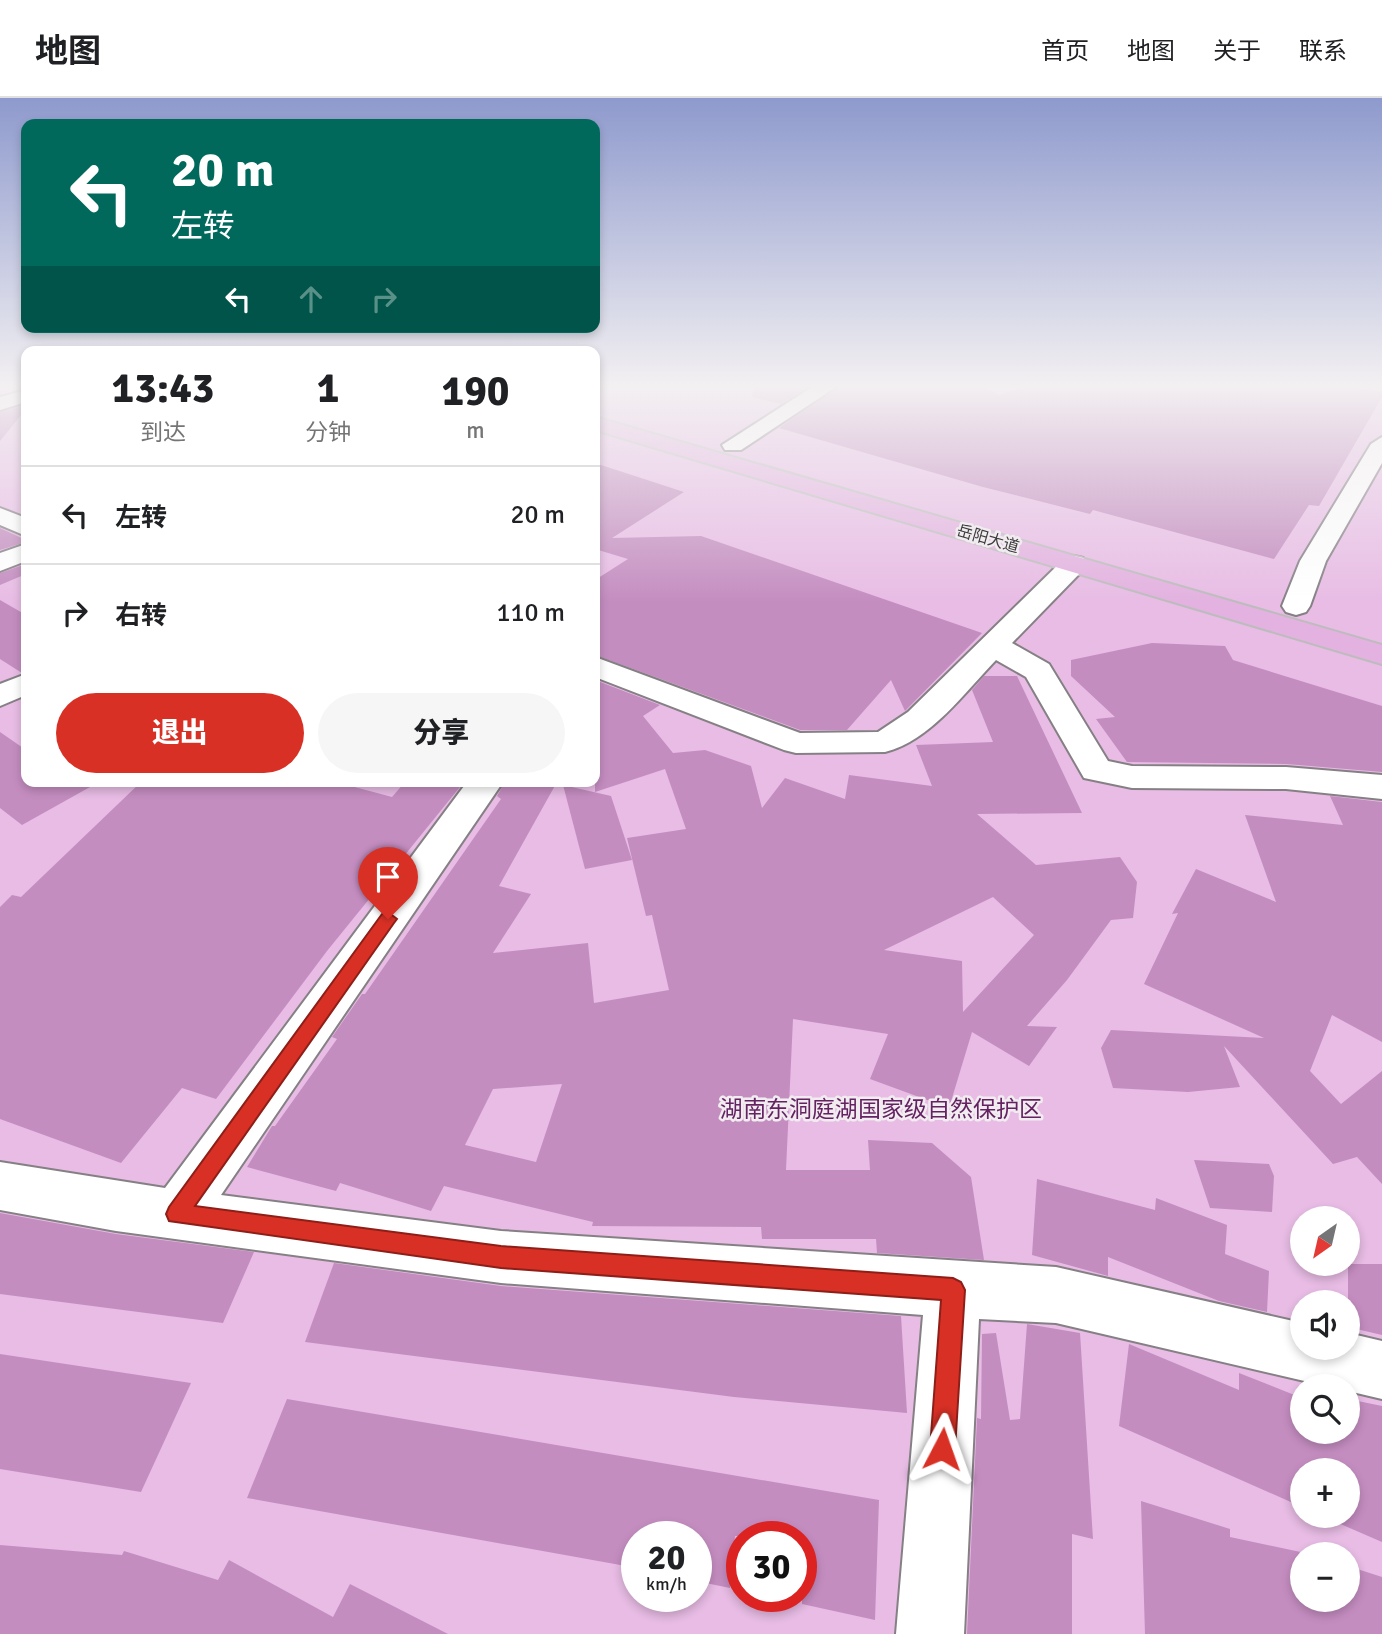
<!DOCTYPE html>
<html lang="zh">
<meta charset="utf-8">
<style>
body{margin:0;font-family:Signika,"Noto Sans SC",sans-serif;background:#f6f6f6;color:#202124;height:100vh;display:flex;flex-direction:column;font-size:26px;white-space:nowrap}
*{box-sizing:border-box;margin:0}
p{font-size:23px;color:#757577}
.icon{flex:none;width:38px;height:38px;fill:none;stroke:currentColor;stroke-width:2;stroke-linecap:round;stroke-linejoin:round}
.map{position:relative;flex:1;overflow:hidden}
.side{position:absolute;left:21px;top:248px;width:579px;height:441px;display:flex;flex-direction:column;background:#fff;border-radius:14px;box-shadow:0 4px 10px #0003}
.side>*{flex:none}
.banner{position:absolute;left:21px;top:21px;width:579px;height:214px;border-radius:14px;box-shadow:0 4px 10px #0003;background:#00695c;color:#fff;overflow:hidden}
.needle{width:46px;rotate:214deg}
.tools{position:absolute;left:1290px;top:1108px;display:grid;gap:14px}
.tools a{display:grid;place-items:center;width:70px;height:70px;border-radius:50%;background:#fff;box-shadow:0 4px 10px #0003;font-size:35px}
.speed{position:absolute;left:621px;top:1423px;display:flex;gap:14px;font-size:35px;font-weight:700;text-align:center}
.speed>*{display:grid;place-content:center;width:91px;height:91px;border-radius:50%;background:#fff;box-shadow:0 4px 10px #0003;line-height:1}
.speed small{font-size:18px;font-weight:400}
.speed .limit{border:10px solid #d22;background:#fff;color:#111}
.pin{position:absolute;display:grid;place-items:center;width:60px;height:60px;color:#fff;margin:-72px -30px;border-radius:50% 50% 50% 0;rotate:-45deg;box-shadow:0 0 7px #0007}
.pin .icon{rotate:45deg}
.me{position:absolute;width:77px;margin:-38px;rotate:4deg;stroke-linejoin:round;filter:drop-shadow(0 0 5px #0008)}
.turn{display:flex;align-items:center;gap:24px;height:147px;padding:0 35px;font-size:32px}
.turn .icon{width:91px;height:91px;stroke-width:2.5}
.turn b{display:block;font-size:49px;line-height:60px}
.lanes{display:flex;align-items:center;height:66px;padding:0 35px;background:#0003;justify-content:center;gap:35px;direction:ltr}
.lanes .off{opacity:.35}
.eta{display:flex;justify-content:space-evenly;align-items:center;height:119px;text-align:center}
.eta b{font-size:42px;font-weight:800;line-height:49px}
.cta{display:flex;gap:14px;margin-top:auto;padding:14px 35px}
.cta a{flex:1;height:80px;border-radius:42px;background:#d93025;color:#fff;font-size:28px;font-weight:800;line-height:80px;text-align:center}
.cta a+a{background:#f6f6f6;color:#202124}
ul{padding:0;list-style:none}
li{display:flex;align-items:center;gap:21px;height:98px;padding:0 35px;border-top:2px solid #e0e0e0}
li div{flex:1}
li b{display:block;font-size:26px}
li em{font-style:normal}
header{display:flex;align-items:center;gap:42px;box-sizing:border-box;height:98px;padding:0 35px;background:#fff;border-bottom:2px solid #e0e0e0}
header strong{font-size:33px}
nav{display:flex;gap:38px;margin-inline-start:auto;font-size:24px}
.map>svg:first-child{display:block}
.green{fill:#e8bce5;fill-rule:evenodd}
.building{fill:#c48dc0;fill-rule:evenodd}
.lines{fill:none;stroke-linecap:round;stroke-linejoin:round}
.minor-casing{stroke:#858084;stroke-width:4}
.major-casing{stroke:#bdbcbd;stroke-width:4}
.minor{fill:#fff;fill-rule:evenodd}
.major{fill:#e3b2e0;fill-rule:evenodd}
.route{fill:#d93025;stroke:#8d1f18;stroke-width:2}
.labels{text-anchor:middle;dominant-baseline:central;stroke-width:5;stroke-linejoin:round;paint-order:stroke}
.far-street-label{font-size:16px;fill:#3d3b3c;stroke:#f1ecf0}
.near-park-label{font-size:23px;fill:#642262;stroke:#f1ecf0}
</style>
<header>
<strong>地图</strong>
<nav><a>首页</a><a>地图</a><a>关于</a><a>联系</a></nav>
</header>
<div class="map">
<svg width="1382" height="1536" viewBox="0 0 1382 1536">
<rect width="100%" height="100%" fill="#e4dee3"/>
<path class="green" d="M 0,289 L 26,289 L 26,684 L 595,684 L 595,289 L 1382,289 L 1382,1536 L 0,1536 ZM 1302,1120 L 1348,1120 L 1348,1166 L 1302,1166 ZM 1302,1204 L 1348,1204 L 1348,1250 L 1302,1250 ZM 1302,1288 L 1348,1288 L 1348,1334 L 1302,1334 ZM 1302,1372 L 1348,1372 L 1348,1418 L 1302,1418 ZM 637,1438 L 696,1438 L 696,1498 L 637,1498 ZM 742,1438 L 802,1438 L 802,1498 L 742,1498 ZM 1302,1456 L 1348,1456 L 1348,1502 L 1302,1502 Z"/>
<g class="building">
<path d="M 754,289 L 808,289 L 781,306 L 752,299 Z"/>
<path d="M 838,289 L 981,289 L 1000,297 L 1021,289 L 1358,289 L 1382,293 L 1382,299 L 1319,408 L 1309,407 L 1274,461 L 1093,412 L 1090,416 L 983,389 L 779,330 Z"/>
<path d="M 26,307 L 26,311 L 0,343 L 0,314 Z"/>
<path d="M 595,365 L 684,394 L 612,440 L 701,438 L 982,535 L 905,613 L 891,582 L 847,632 L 800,632 L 595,557 L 595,482 L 628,461 L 595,451 Z"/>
<path d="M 0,430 L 26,442 L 26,444 L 0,452 Z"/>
<path d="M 26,466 L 26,476 L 0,487 L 0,475 Z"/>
<path d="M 0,502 L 26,517 L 26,574 L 22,575 L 0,561 Z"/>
<path d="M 1152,545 L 1225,548 L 1233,562 L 1382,608 L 1382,674 L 1286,666 L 1127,664 L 1096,621 L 1115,619 L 1071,578 L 1071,562 Z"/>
<path d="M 984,578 L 1017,578 L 1082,715 L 977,716 L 1036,767 L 1120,759 L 1137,784 L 1133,820 L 1111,822 L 1067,882 L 1027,928 L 1057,929 L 1029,968 L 972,934 L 949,1010 L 870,981 L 888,936 L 793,921 L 786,1072 L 870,1072 L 868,1042 L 932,1045 L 971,1079 L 984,1162 L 877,1155 L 876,1141 L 762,1141 L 761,1129 L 592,1128 L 593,1124 L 444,1088 L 431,1113 L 340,1085 L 336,1093 L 247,1069 L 272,1028 L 275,1028 L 337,941 L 332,939 L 362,896 L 365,896 L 501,701 L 497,698 L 505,684 L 557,684 L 499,788 L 531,796 L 493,855 L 588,845 L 594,905 L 669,892 L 652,817 L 646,818 L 627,740 L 686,731 L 665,671 L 595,694 L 595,582 L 660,607 L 643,618 L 673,655 L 705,652 L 751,668 L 762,710 L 785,680 L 845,701 L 849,677 L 932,688 L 916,647 L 993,644 L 972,592 ZM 993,799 L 1034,837 L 963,914 L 962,863 L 884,852 ZM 562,986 L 536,1064 L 465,1047 L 493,991 Z"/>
<path d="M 0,634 L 26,652 L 26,684 L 99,684 L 22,727 L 0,710 Z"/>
<path d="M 141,684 L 336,684 L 392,699 L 405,684 L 464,684 L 327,853 L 216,1001 L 182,990 L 121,1065 L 0,1021 L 0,809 L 12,797 L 21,799 Z"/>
<path d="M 563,687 L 611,698 L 632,762 L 585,771 Z"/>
<path d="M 1330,698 L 1382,704 L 1382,944 L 1332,917 L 1310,973 L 1341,1006 L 1382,973 L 1382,1086 L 1357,1059 L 1333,1066 L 1224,948 L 1240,989 L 1188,994 L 1113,990 L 1101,950 L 1111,932 L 1264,940 L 1144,886 L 1178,815 L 1172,816 L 1196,771 L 1276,804 L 1245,717 L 1343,727 Z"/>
<path d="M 1194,1062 L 1269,1066 L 1274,1078 L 1272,1114 L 1210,1110 Z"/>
<path d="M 1037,1081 L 1155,1112 L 1156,1100 L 1227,1127 L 1225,1156 L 1269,1173 L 1267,1214 L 1219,1203 L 1108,1159 L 1108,1178 L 1032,1157 Z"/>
<path d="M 0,1115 L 116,1136 L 254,1154 L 223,1225 L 0,1196 Z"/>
<path d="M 334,1165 L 501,1188 L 901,1218 L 907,1315 L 734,1299 L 305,1244 Z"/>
<path d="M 1348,1166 L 1382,1166 L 1382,1237 L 1348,1229 Z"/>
<path d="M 1027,1226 L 1080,1235 L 1093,1441 L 1072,1436 L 1072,1536 L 967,1536 L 977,1320 L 981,1321 L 982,1236 L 996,1235 L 1010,1322 L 1020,1321 Z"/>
<path d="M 1129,1246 L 1239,1292 L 1239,1275 L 1302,1300 L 1302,1334 L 1348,1334 L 1348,1301 L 1382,1308 L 1382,1444 L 1322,1418 L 1348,1418 L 1348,1372 L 1302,1372 L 1302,1409 L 1119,1328 Z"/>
<path d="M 0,1256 L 191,1285 L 141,1394 L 0,1371 Z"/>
<path d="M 287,1301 L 879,1402 L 875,1522 L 802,1506 L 802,1438 L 735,1438 L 730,1490 L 696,1483 L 696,1438 L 637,1438 L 637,1470 L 247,1400 Z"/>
<path d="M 1141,1403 L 1230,1431 L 1230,1439 L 1310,1456 L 1302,1456 L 1302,1502 L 1348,1502 L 1348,1468 L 1382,1479 L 1382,1536 L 1145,1536 Z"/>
<path d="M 0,1447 L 122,1457 L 124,1453 L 218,1482 L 229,1462 L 333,1519 L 350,1486 L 448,1536 L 0,1536 Z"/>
</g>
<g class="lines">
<g class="minor-casing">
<g id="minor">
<path d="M 812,289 L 836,289 L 741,352 L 725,352 L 722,347 Z"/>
<path d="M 26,292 L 26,304 L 0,312 L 0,299 Z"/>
<path d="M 1382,339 L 1382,365 L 1326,463 L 1310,508 L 1306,514 L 1296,517 L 1286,514 L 1282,508 L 1300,463 L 1371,346 Z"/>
<path d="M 0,410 L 26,420 L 26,438 L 0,427 Z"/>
<path d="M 26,446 L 26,463 L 0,473 L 0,455 Z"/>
<path d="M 1074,458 L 1083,460 L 1087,466 L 1083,472 L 1012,545 L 1049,566 L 1108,663 L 1132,668 L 1286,669 L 1382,677 L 1382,701 L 1286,691 L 1132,690 L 1084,680 L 1026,579 L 996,562 C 965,594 930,643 885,654 L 796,655 L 784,652 L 595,579 L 595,559 L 800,635 L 878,634 L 908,614 L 1065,460 Z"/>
<path d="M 26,576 L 26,597 L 0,608 L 0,586 Z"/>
<path d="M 467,684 L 503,684 L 221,1097 L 501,1133 L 1056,1169 L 1302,1225 L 1302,1250 L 1348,1250 L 1348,1235 L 1382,1243 L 1382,1301 L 1348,1293 L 1348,1288 L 1326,1288 L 1056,1225 L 979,1221 L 964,1536 L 896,1536 L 923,1217 L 501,1185 L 116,1133 L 0,1112 L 0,1064 L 165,1090 Z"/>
</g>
</g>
<g class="major-casing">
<path id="major" d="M 595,319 L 1382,547 L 1382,566 L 595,332 Z"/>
</g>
<use href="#minor" class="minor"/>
<use href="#major" class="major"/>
</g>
<linearGradient id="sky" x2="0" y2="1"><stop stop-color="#8e9acd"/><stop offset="0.57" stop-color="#f3f0f2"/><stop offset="1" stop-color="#f3f0f2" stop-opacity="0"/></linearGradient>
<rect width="1382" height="504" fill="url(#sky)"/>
<path class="route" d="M 388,814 L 397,821 L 394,825 L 195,1108 L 501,1148 L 953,1180 L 961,1184 L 965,1192 L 955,1351 L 951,1360 L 942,1363 L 933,1360 L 930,1351 L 941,1202 L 501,1170 L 169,1123 L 166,1116 L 169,1109 L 382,816 Z"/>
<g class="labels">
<g class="far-street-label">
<text transform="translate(988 441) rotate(16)">岳阳大道</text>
</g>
<g class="near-park-label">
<text x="881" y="1011">湖南东洞庭湖国家级自然保护区</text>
</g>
</g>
</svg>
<div class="tools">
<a><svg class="needle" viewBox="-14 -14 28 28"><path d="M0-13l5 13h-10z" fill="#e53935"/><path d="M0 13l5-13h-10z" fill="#757577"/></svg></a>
<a><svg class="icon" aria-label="sound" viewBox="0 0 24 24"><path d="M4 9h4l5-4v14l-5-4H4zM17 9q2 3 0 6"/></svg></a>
<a><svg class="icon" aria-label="search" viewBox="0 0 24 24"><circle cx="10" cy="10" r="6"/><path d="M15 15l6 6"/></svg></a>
<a>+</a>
<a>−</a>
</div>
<div class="speed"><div>20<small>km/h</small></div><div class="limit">30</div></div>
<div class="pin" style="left:388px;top:821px;background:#d93025"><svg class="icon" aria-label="arrive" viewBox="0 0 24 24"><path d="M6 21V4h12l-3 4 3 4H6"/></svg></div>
<svg class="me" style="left:942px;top:1351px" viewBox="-20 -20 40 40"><path d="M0-17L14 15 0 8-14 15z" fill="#d93025" stroke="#fff" stroke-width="4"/></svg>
<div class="banner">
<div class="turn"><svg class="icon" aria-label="left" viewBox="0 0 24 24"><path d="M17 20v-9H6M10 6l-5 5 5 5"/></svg><div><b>20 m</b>左转</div></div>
<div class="lanes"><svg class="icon" aria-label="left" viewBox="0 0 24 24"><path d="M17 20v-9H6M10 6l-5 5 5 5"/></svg><svg class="icon off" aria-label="ahead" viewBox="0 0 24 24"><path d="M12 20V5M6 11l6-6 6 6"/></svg><svg class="icon off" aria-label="right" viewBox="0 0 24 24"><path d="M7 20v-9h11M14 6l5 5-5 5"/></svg></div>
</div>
<section class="side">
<div class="eta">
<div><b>13:43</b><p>到达</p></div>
<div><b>1</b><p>分钟</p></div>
<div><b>190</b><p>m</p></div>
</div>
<ul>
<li><svg class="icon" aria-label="left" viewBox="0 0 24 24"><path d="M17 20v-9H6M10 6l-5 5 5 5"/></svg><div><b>左转</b></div><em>20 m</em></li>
<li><svg class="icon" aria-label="right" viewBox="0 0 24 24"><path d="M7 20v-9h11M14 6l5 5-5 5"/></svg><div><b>右转</b></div><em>110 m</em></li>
</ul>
<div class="cta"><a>退出</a><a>分享</a></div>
</section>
</div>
